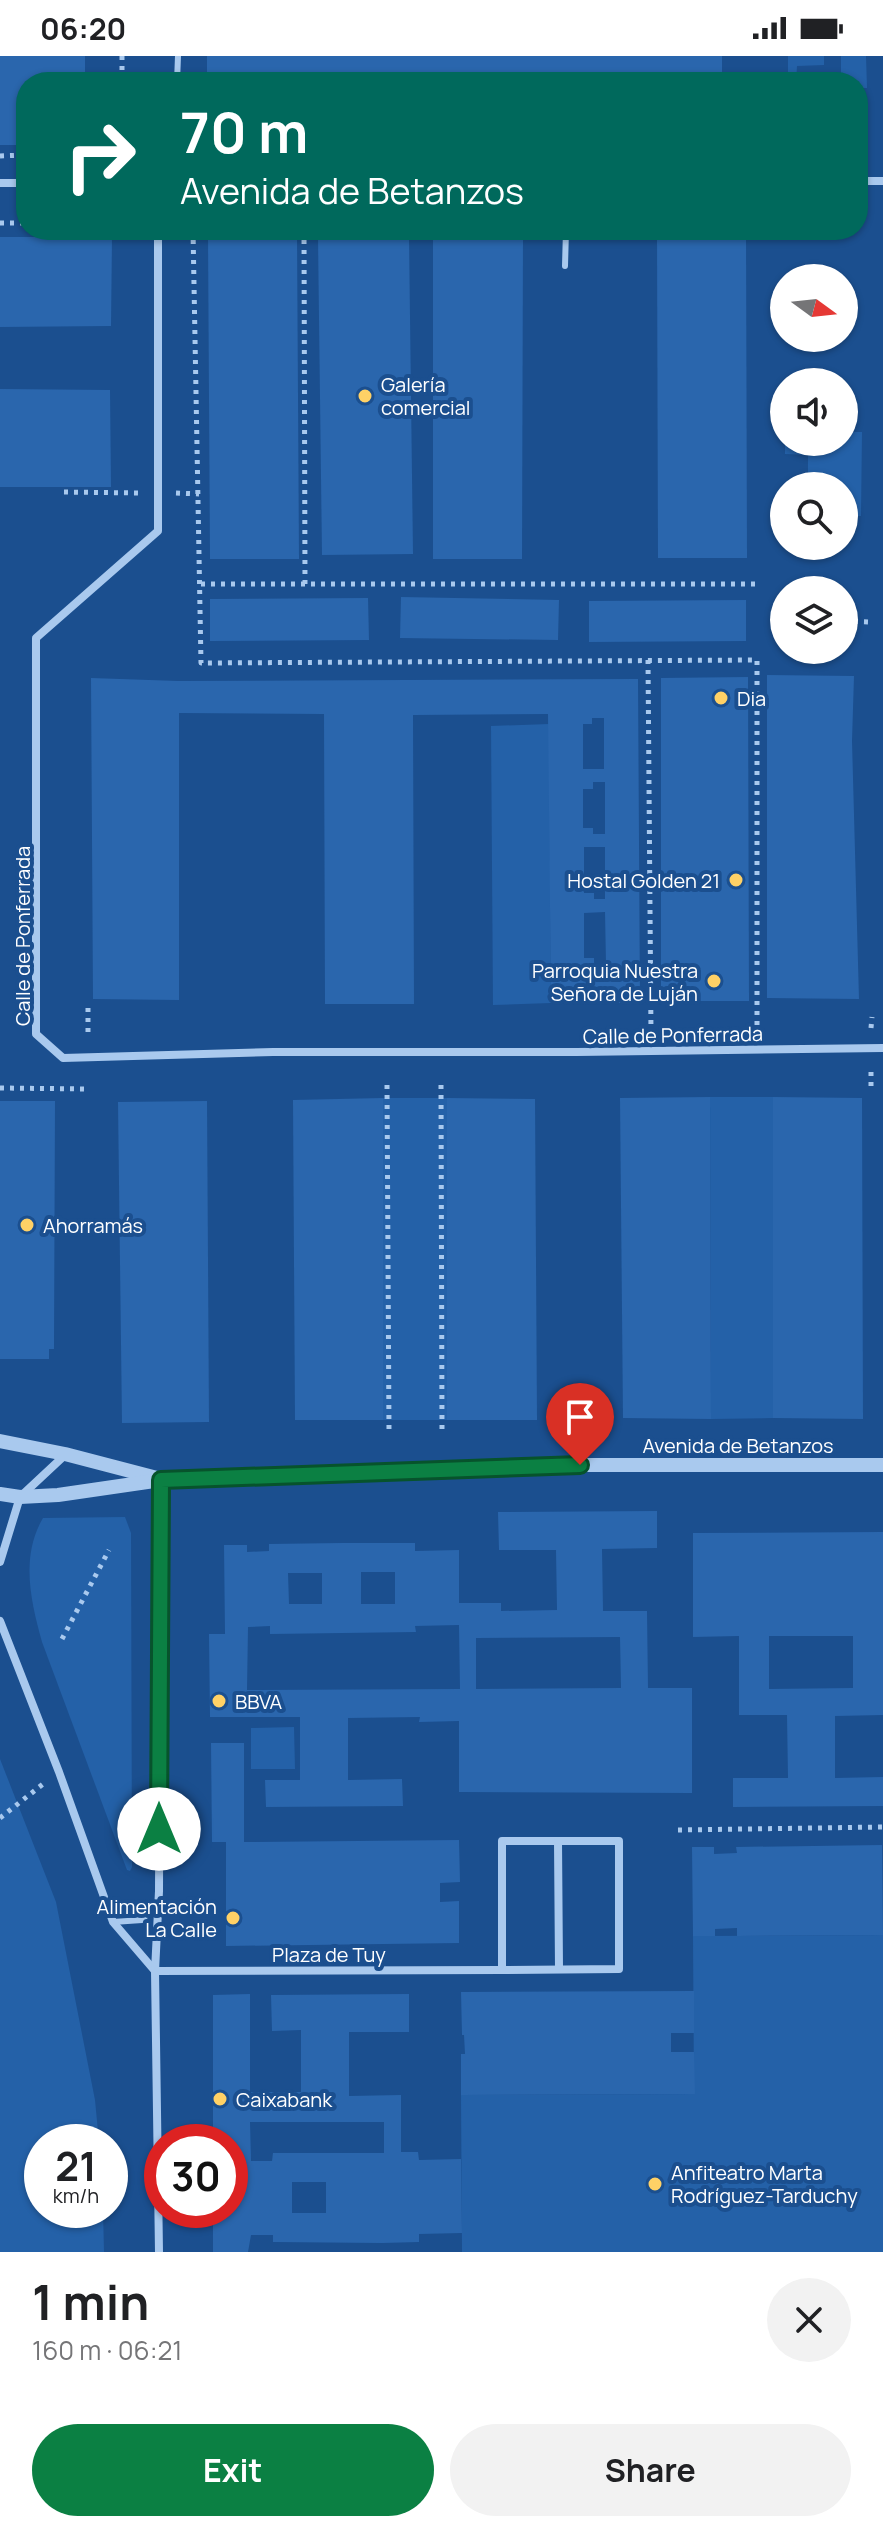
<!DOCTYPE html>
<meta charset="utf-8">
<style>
body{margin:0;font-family:Manrope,sans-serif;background:#f2f2f2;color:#202124;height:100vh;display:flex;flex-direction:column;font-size:30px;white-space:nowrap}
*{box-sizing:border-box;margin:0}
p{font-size:26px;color:#757577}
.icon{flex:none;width:44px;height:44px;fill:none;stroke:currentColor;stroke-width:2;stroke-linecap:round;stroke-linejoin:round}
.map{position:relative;height:2196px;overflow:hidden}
.details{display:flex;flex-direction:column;background:#fff;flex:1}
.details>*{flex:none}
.guide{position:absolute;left:16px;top:16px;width:852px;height:168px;border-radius:32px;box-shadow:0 2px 6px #0004;background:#00695c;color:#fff;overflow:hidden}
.needle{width:52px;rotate:105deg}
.tools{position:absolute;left:770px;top:208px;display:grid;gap:16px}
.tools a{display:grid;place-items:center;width:88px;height:88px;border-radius:50%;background:#fff;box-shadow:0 2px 6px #0004;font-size:40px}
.speed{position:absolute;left:24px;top:2068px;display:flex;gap:16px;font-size:40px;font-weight:700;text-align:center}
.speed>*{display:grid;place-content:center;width:104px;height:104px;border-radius:50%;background:#fff;box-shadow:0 2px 6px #0004;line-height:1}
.speed small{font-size:20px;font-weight:400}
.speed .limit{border:12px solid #d22;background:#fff;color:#111}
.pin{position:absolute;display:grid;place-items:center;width:68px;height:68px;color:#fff;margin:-82px -34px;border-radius:50% 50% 50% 0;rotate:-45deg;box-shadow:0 0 8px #0007}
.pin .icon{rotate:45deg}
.me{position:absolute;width:88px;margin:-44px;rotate:0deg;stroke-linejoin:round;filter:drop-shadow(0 0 6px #0008)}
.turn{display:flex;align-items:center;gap:28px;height:168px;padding:0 32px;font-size:36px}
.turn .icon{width:104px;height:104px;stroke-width:2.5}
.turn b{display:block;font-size:56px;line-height:68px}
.round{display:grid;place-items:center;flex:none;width:84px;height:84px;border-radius:42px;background:#f2f2f2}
.overview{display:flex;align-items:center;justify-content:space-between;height:136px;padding:0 32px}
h1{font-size:48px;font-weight:700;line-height:60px}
.cta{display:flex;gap:16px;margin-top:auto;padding:16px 32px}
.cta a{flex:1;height:92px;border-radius:48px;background:#0b8043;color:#fff;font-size:32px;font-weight:700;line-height:92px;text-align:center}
.cta a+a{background:#f2f2f2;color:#202124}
.status{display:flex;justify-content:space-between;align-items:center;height:56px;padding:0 40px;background:#fff;direction:ltr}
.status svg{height:22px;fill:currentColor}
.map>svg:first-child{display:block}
.green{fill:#2461a8}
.building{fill:#2a66ad;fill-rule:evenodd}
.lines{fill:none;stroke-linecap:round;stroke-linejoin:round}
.path{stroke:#a9c9ee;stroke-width:5;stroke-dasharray:4 6;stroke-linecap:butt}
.service{stroke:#a9c9ee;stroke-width:6}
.minor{stroke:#a9c9ee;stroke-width:8}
.tertiary{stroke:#a9c9ee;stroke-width:14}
.route-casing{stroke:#07532c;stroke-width:20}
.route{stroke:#0b8043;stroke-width:14}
.poi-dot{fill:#ffd166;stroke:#1b4f8f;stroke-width:3}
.labels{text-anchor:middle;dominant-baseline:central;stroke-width:8;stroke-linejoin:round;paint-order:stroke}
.poi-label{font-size:20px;fill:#fff;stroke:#1b4f8f;text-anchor:start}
.street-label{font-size:20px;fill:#fff;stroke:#1b4f8f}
</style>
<div class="status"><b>06:20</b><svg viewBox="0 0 49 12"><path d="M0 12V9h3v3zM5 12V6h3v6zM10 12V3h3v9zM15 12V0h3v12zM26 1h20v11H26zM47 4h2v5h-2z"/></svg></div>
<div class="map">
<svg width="883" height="2196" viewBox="0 0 883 2196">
<rect width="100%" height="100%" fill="#1b4f8f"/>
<g class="green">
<path d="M 788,0 L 824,0 L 824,9 L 797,10 L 796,26 L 788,26 Z"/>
<path d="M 841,0 L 866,0 L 867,32 L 858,32 L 858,26 L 841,26 Z"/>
<path d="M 844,376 L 862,376 L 861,460 L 844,460 L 844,430 L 808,430 L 808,399 L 785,398 L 785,386 L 844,386 Z"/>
<path d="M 549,668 L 551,947 L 493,949 L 491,670 Z"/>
<path d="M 710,1041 L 773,1041 L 773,1362 L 711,1363 Z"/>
<rect x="383" y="1042" width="64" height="322"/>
<path d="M 125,1461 L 131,1477 L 132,1811 L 130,1815 L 127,1814 L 42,1586 C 31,1546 20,1501 43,1462 Z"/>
<path d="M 294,1671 L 295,1713 L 251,1713 L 251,1672 Z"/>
<path d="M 0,1703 L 56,1846 L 95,2044 L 99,2086 L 42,2086 L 42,2154 L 103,2154 L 104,2196 L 0,2196 Z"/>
<path d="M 883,1879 L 883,2196 L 462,2196 L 461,2039 L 694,2038 L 693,1880 Z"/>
</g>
<g class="building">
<path d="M 0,0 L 85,0 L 85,26 L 26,26 L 26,89 L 0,89 Z"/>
<rect x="207" y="0" width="515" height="26"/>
<path d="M 746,177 L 747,502 L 658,502 L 657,178 Z"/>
<path d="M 297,179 L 299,503 L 210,503 L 208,180 Z"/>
<path d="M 433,180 L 523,180 L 522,503 L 433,503 Z"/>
<path d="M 0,181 L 112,181 L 111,270 L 0,271 Z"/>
<path d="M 359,181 L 409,181 L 413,498 L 322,499 L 318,182 Z"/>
<path d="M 0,333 L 110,334 L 111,431 L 0,431 Z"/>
<path d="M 401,541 L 559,544 L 558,584 L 400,582 Z"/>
<path d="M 368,542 L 369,584 L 210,585 L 210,543 Z"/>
<path d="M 746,544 L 746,585 L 589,586 L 589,545 Z"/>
<path d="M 767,619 L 854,620 L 852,685 L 859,943 L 767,942 Z"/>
<path d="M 748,621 L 749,945 L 661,945 L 661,622 Z"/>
<path d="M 91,622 L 178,625 L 638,623 L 640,947 L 551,947 L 548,658 L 413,659 L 414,948 L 325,948 L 324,658 L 179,657 L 179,944 L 93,943 ZM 592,662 L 604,662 L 604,713 L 583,713 L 583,668 L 592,668 ZM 593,726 L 605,726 L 605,778 L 593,778 L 593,772 L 583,772 L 583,733 L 593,733 ZM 584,791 L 605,791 L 605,843 L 594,843 L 594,837 L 584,837 ZM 605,856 L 606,908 L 594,908 L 594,902 L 584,902 L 584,857 Z"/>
<path d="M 710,1041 L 711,1363 L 623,1362 L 620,1042 Z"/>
<path d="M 773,1041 L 862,1042 L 863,1363 L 773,1362 Z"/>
<path d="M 383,1042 L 383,1364 L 295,1364 L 293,1044 Z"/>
<path d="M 447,1042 L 535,1043 L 537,1364 L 447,1364 Z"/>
<path d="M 0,1045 L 55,1045 L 54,1293 L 49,1293 L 49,1303 L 0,1303 Z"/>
<path d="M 207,1045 L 209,1366 L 122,1367 L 118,1046 Z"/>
<path d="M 657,1455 L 657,1492 L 602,1493 L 603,1555 L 647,1555 L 648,1632 L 692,1632 L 692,1737 L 459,1736 L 459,1665 L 419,1666 L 420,1661 L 348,1662 L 348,1724 L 402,1723 L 403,1750 L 266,1751 L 265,1724 L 300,1724 L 300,1661 L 210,1661 L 209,1578 L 225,1578 L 224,1489 L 247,1489 L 247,1496 L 269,1495 L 269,1488 L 342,1487 L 415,1487 L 415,1495 L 459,1494 L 459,1547 L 501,1547 L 501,1555 L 557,1554 L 556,1494 L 499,1494 L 498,1456 ZM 361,1516 L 395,1516 L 395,1548 L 361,1548 ZM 288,1517 L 322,1517 L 322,1548 L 289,1548 ZM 459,1569 L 460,1633 L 247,1634 L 248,1571 L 270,1570 L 270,1578 L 416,1576 L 415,1570 ZM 620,1581 L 621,1632 L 476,1633 L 476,1582 Z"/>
<path d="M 883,1476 L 883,1659 L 835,1660 L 835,1722 L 883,1721 L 883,1750 L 733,1751 L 733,1722 L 788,1722 L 787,1659 L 739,1659 L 739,1580 L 693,1581 L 693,1477 ZM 769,1580 L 853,1580 L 853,1632 L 769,1633 Z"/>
<path d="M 211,1687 L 244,1687 L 244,1786 L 459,1784 L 460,1826 L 440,1827 L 440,1846 L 459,1845 L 459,1887 L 226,1890 L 226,1786 L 212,1786 Z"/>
<path d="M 882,1789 L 883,1879 L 737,1880 L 737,1872 L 715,1873 L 715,1880 L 693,1880 L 692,1791 L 714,1791 L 714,1798 L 737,1797 L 736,1791 Z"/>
<path d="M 694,1935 L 694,1977 L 671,1977 L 671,1996 L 694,1996 L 695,2038 L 461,2039 L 461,1998 L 465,1998 L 464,1979 L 462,1979 L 461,1936 Z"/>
<path d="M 250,1938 L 250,2036 L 301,2036 L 301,1974 L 272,1975 L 271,1939 L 409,1938 L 409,1976 L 349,1976 L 349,2040 L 401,2039 L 401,2096 L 418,2096 L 419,2104 L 461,2103 L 462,2177 L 419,2178 L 419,2186 L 382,2187 L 273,2186 L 273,2179 L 251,2179 L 248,2196 L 213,2196 L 213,2154 L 230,2154 L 230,2086 L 213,2086 L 213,1939 ZM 250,2066 L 384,2066 L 384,2097 L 273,2097 L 272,2105 L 251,2105 ZM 292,2126 L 326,2126 L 326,2157 L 292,2157 Z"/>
</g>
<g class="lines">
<g class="path">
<path d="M 122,0 L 122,26"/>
<path d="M 0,100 L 26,99"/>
<path d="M 0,167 L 26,167"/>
<path d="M 193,174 L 201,607 L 757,604 L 757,977"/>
<path d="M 304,174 L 305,528"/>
<path d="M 64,436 L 138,437"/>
<path d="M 176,437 L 199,438"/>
<path d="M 201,528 L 758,528"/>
<path d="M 844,565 L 871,566"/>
<path d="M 648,604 L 651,978"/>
<path d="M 88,952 L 88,980"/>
<path d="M 871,972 L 872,961"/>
<path d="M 387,1029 L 389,1375"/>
<path d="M 441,1029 L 442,1374"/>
<path d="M 871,1030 L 871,1010"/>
<path d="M 0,1032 L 89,1033"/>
<path d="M 62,1583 L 109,1494"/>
<path d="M 0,1762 L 43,1728"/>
<path d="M 678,1774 L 883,1771"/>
</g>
<g class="service">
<path d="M 177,26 L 178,0"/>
<path d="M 565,210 L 566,174"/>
<path d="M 113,1866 L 142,1864 L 157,1847"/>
</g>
<g class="minor">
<path d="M 858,125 L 883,125"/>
<path d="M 0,127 L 26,127"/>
<path d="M 158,174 L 158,475 L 36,582 L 36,978 L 63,1002 L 273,996 L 577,996 L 883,992"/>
<path d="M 0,1506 L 20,1441 L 65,1399"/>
<path d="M 0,1565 L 59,1716 L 113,1866 L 155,1915"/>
<path d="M 502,1785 L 619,1785 L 619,1913 L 502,1914 Z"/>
<path d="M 558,1785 L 559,1913"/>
<path d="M 155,1915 L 502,1914"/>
<path d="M 159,2196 L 155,1915 L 159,1835 L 161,1424"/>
</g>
<g class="tertiary">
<path d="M 0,1385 L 65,1398 L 157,1422"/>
<path d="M 0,1438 L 20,1441 L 58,1439 L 161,1424 L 240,1420 L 580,1409 L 883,1409"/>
</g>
</g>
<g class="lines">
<g class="route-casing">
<path id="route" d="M 159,1773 L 161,1424 L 580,1409"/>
</g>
<use href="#route" class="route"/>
</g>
<g class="poi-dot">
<circle cx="365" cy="340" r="8"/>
<circle cx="721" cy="642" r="8"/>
<circle cx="736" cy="824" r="8"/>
<circle cx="714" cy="925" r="8"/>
<circle cx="27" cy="1169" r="8"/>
<circle cx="219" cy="1645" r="8"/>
<circle cx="233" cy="1862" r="8"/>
<circle cx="220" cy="2043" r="8"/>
<circle cx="655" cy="2128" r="8"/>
</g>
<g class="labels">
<g class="poi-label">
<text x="381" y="328">Galería<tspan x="381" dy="23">comercial</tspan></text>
<text x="737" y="642">Dia</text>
<text x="720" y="824" text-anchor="end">Hostal Golden 21</text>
<text x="698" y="914" text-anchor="end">Parroquia Nuestra<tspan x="698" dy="23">Señora de Luján</tspan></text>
<text x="43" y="1169">Ahorramás</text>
<text x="235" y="1645">BBVA</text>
<text x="217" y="1850" text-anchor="end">Alimentación<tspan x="217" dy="23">La Calle</tspan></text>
<text x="236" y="2043">Caixabank</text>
<text x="671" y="2116">Anfiteatro Marta<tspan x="671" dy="23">Rodríguez-Tarduchy</tspan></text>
</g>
<g class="street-label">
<text transform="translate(22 880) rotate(-90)">Calle de Ponferrada</text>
<text transform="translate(673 979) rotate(-1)">Calle de Ponferrada</text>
<text x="738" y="1389">Avenida de Betanzos</text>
<text x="329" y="1898">Plaza de Tuy</text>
</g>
</g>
</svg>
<div class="tools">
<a><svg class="needle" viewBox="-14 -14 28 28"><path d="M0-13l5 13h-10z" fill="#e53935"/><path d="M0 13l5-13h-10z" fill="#757577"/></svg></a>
<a><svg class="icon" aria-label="sound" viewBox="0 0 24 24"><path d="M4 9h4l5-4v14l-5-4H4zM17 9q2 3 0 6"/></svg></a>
<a><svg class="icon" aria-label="search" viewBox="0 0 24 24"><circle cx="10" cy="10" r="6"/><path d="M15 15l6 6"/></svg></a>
<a><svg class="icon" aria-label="layers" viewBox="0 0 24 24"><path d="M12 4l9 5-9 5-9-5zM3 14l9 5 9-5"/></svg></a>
</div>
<div class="speed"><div>21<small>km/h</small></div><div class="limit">30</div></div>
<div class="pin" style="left:580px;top:1409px;background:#d93025"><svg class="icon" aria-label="arrive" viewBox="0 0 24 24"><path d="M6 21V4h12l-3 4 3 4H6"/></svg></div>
<svg class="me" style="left:159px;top:1773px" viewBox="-20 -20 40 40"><circle r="19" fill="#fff"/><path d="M0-13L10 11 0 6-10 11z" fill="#0b8043"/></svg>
<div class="guide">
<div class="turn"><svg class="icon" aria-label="right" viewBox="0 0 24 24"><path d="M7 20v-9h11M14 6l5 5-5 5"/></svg><div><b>70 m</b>Avenida de Betanzos</div></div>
</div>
</div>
<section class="details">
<div class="overview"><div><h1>1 min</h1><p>160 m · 06:21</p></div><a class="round"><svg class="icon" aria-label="close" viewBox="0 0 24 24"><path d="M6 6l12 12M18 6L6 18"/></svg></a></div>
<div class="cta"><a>Exit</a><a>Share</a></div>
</section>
